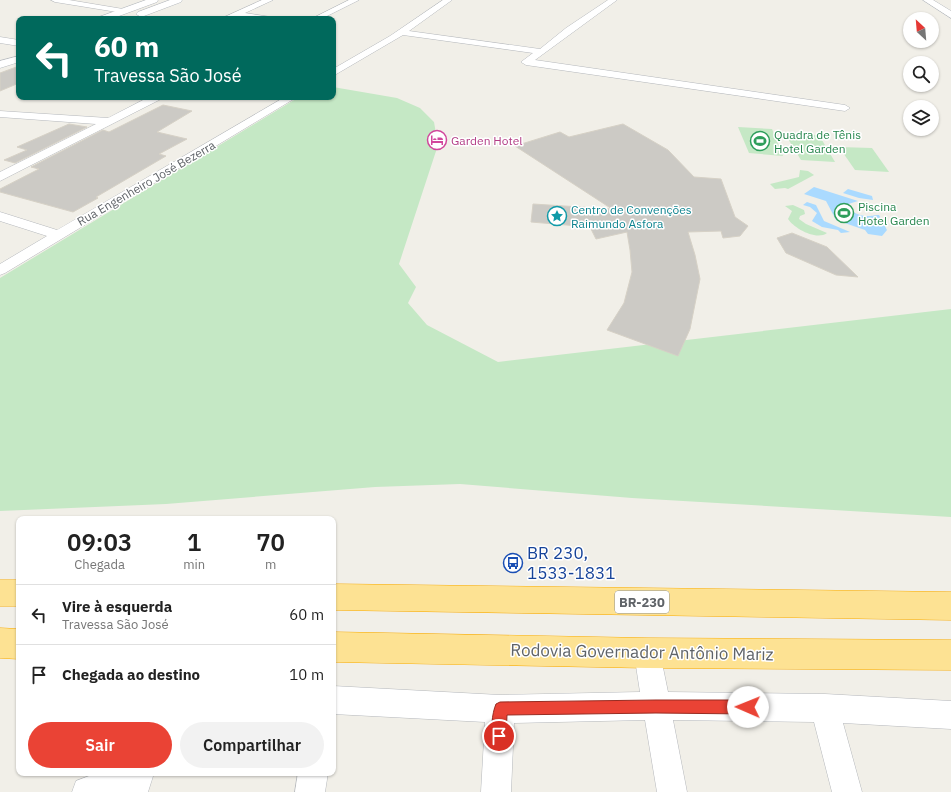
<!DOCTYPE html>
<html lang="pt">
<meta charset="utf-8">
<style>
body{margin:0;font-family:"IBM Plex Sans",sans-serif;background:#f2f2f2;color:#222;height:100vh;display:flex;flex-direction:column;font-size:15px;white-space:nowrap}
*{box-sizing:border-box;margin:0}
p{font-size:13px;color:#767676}
.icon{flex:none;width:22px;height:22px;fill:none;stroke:currentColor;stroke-width:2;stroke-linecap:round;stroke-linejoin:round}
.map{position:relative;flex:1;overflow:hidden}
.panel{position:absolute;left:16px;top:516px;width:320px;height:260px;display:flex;flex-direction:column;background:#fff;border-radius:8px;box-shadow:0 1px 3px #0004}
.panel>*{flex:none}
.hud{position:absolute;left:16px;top:16px;width:320px;height:84px;border-radius:8px;box-shadow:0 1px 3px #0004;background:#00695c;color:#fff;overflow:hidden}
.needle{width:26px;rotate:334deg}
.tools{position:absolute;left:903px;top:12px;display:grid;gap:8px}
.tools a{display:grid;place-items:center;width:36px;height:36px;border-radius:50%;background:#fff;box-shadow:0 1px 3px #0004;font-size:20px}
.pin{position:absolute;display:grid;place-items:center;width:34px;height:34px;color:#fff;margin:-17px;border:2px solid #fff;border-radius:50%;box-shadow:0 1px 4px #0007}
.me{position:absolute;width:44px;margin:-22px;rotate:271deg;stroke-linejoin:round;filter:drop-shadow(0 0 3px #0008)}
.turn{display:flex;align-items:center;gap:14px;height:84px;padding:0 12px;font-size:18px}
.turn .icon{width:52px;height:52px;stroke-width:2.5}
.turn b{display:block;font-size:28px;line-height:34px}
.eta{display:flex;justify-content:space-evenly;align-items:center;height:68px;text-align:center}
.eta b{font-size:24px;font-weight:600;line-height:28px}
.action{display:flex;gap:8px;margin-top:auto;padding:8px 12px}
.action a{flex:1;height:46px;border-radius:24px;background:#ea4335;color:#fff;font-size:16px;font-weight:600;line-height:46px;text-align:center}
.action a+a{background:#f2f2f2;color:#222}
ul{padding:0;list-style:none}
li{display:flex;align-items:center;gap:12px;height:60px;padding:0 12px;border-top:1px solid #e0e0e0}
li div{flex:1}
li b{display:block;font-size:15px}
li em{font-style:normal}
.map>svg:first-child{display:block}
.green{fill:#c5e8c5}
.water{fill:#aadaff}
.building{fill:#cccac5;stroke:#d6d1c6}
.lines{fill:none;stroke-linecap:round;stroke-linejoin:round}
.street-casing{stroke:#b5b8bc;stroke-width:1}
.secondary-casing{stroke:#b6babf;stroke-width:1}
.highway-casing{stroke:#f9ab00;stroke-width:1}
.street{fill:#fff;fill-rule:evenodd}
.secondary{fill:#fff;fill-rule:evenodd}
.highway{fill:#fde293;fill-rule:evenodd}
.route{fill:#ea4335;stroke:#982c22}
.labels{text-anchor:middle;dominant-baseline:central;stroke-width:3;stroke-linejoin:round;paint-order:stroke}
.far-leisure-label{font-size:12px;fill:#27864d;stroke:#fff;text-anchor:start}
.far-hotel-label{font-size:12px;fill:#b23c85;stroke:#fff;text-anchor:start}
.far-street-label{font-size:12px;fill:#5f6368;stroke:#fff}
.far-culture-label{font-size:12px;fill:#0d838f;stroke:#fff;text-anchor:start}
.shield{fill:#fff;stroke:#8f9295;stroke-width:1}
.shield-label{font-size:13px;font-weight:bold;fill:#5f6368}
.near-transit-label{font-size:17px;fill:#164399;stroke:#fff;text-anchor:start}
.near-street-label{font-size:17px;fill:#5f6368;stroke:#fff}
</style>
<div class="map">
<svg width="951" height="792" viewBox="0 0 951 792">
<rect width="100%" height="100%" fill="#f1efe8"/>
<g class="green">
<path d="M 333,87 L 397,98 L 420,108 L 434,122 L 438,145 L 399,264 L 416,287 L 408,303 L 427,325 L 498,362 L 951,309 L 951,517 L 632,498 L 460,484 L 375,487 L 166,504 L 0,511 L 0,278 L 299,97 L 333,97 Z"/>
<path d="M 738,127 L 772,129 L 783,156 L 749,153 Z"/>
<path d="M 785,134 L 819,135 L 835,162 L 801,160 Z"/>
<path d="M 839,147 L 872,148 L 889,172 L 855,170 Z"/>
<path d="M 800,170 L 808,171 L 814,175 L 788,189 L 785,188 L 775,189 L 770,184 L 799,177 Z"/>
<path d="M 793,205 L 804,210 L 805,214 L 800,216 L 799,219 L 806,224 L 827,233 C 816,241 794,228 788,219 L 792,211 L 785,206 Z"/>
</g>
<g class="water">
<path d="M 814,187 L 858,201 L 845,205 C 850,211 860,217 869,216 C 873,216 874,215 879,215 L 887,230 L 882,236 L 868,234 L 865,230 L 836,220 L 826,201 L 804,194 Z"/>
<path d="M 848,189 L 872,196 L 873,200 L 859,198 L 843,193 Z"/>
<path d="M 807,202 L 816,205 L 824,221 L 850,232 L 841,233 L 838,230 L 822,227 L 812,221 L 817,213 L 810,207 L 803,205 Z"/>
</g>
<g class="building">
<path d="M 19,66 L 19,83 L 0,91 L 0,73 Z"/>
<path d="M 163,105 L 192,111 L 157,132 L 187,139 L 159,154 L 166,156 L 96,197 L 98,198 L 73,212 L 0,192 L 0,189 L 39,169 L 31,167 L 103,130 L 109,132 Z"/>
<path d="M 69,124 L 87,127 L 15,163 L 4,160 L 27,150 L 17,147 Z"/>
<path d="M 623,124 L 668,150 L 694,177 L 721,179 L 735,217 L 748,226 L 740,236 L 723,238 L 721,231 L 688,232 L 695,255 L 700,279 L 690,329 L 678,356 L 607,330 L 624,303 L 632,272 L 630,250 L 627,232 L 596,239 L 590,227 L 531,222 L 533,204 L 612,209 L 515,146 L 560,132 L 569,137 Z"/>
<path d="M 792,233 L 827,247 L 858,277 L 836,275 L 786,253 L 777,238 Z"/>
</g>
<g class="lines">
<g class="street-casing">
<g id="street">
<path d="M 51,0 L 69,0 L 123,9 L 127,11 L 123,13 L 55,2 Z"/>
<path d="M 262,0 L 273,0 L 245,13 L 271,17 L 275,19 C 263,19 251,18 239,17 C 234,16 226,19 220,19 Z"/>
<path d="M 349,0 L 359,0 L 321,19 L 311,19 Z"/>
<path d="M 443,0 L 452,0 L 409,31 L 540,49 L 566,28 L 608,0 L 617,0 L 535,60 L 845,105 L 850,108 L 845,111 L 526,65 L 521,62 L 533,53 L 403,35 L 333,76 L 333,69 L 390,36 Z"/>
<path d="M 0,37 L 19,40 L 19,46 L 0,43 Z"/>
<path d="M 149,97 L 162,97 L 161,99 L 0,181 L 0,172 L 96,124 L 0,117 L 0,111 L 108,118 Z"/>
<path d="M 285,97 L 297,97 L 5,273 L 0,275 L 0,264 L 47,236 L 0,221 L 0,212 L 57,230 Z"/>
<path d="M 647,640 L 656,644 L 660,653 L 668,692 L 825,694 L 951,701 L 951,729 L 843,723 L 862,792 L 832,792 L 814,722 L 673,720 L 687,792 L 657,792 L 645,720 L 514,723 L 511,792 L 481,792 L 485,722 L 333,714 L 333,686 L 500,695 L 640,692 L 634,653 L 638,644 Z"/>
<path d="M 97,773 L 154,773 L 148,792 L 72,792 L 76,781 Z"/>
<path d="M 298,773 L 328,773 L 325,792 L 295,792 Z"/>
</g>
</g>
<g class="secondary-casing">
<g id="secondary">
<path d="M 146,0 L 158,0 L 157,2 L 111,19 L 97,19 L 99,17 Z"/>
<path d="M 170,0 L 182,0 L 181,2 L 144,16 L 141,17 L 136,14 L 138,12 Z"/>
<path d="M 923,0 L 933,0 L 951,11 L 951,18 Z"/>
<path d="M 19,56 L 19,62 L 0,68 L 0,61 Z"/>
</g>
</g>
<g class="highway-casing">
<g id="highway">
<rect x="0" y="580" width="19" height="26"/>
<path d="M 333,584 L 951,592 L 951,620 L 333,610 Z"/>
<path d="M 0,628 L 19,629 L 19,659 L 0,658 Z"/>
<path d="M 333,632 L 647,638 L 951,640 L 951,670 L 647,668 L 333,662 Z"/>
</g>
</g>
<use href="#street" class="street"/>
<use href="#secondary" class="secondary"/>
<use href="#highway" class="highway"/>
</g>
<path class="route" d="M 656,700 L 748,700 L 753,702 L 755,707 L 753,712 L 748,714 L 656,713 L 507,715 L 506,736 L 504,741 L 499,743 L 494,741 C 490,732 492,713 496,704 L 500,702 Z"/>
<defs>
<g id="hotel-ring" transform="scale(1)"><circle r="9.5" fill="#fff" stroke="#d1479c" stroke-width="1.5"/><path d="M-6-4.5h1.5V1H6V5H4.5V3h-9V5H-6ZM-4 0a1.8 1.8 0 1 1 3.6 0ZM.5 0V-2.5h3Q6-2.5 6 0Z" fill="#d1479c"/></g>
<g id="stadium-ring" transform="scale(1)"><circle r="9.5" fill="#fff" stroke="#2e9e5b" stroke-width="1.5"/><path d="M0-5a6.5 5 0 1 0 0 10a6.5 5 0 1 0 0-10ZM-3.5-1.8h7v3.6h-7Z" fill="#2e9e5b"/></g>
<g id="sight-ring" transform="scale(1)"><circle r="9.5" fill="#fff" stroke="#0f9aa8" stroke-width="1.5"/><path d="M0-6L1.8-2.2L6-1.7L2.9 1.2L3.7 5.4L0 3.3L-3.7 5.4L-2.9 1.2L-6-1.7L-1.8-2.2Z" fill="#0f9aa8"/></g>
<g id="bus-ring" transform="scale(1)"><circle r="9.5" fill="#fff" stroke="#1a4fb4" stroke-width="1.5"/><path d="M-5-6H5V4H4V6H2V4H-2V6H-4V4H-5ZM-3.5-4V0h7V-4ZM-3.5 1.2v1.5H-2V1.2ZM2 1.2v1.5H3.5V1.2Z" fill="#1a4fb4"/></g>
</defs>
<g fill-rule="evenodd">
<use href="#hotel-ring" x="437" y="140"/>
<use href="#stadium-ring" x="760" y="141"/>
<use href="#stadium-ring" x="844" y="213"/>
<use href="#sight-ring" x="557" y="216"/>
<use href="#bus-ring" x="513" y="563"/>
</g>
<g class="labels">
<g class="far-leisure-label">
<text x="774" y="134">Quadra de Tênis<tspan x="774" dy="14">Hotel Garden</tspan></text>
<text x="858" y="206">Piscina<tspan x="858" dy="14">Hotel Garden</tspan></text>
</g>
<g class="far-hotel-label">
<text x="451" y="140">Garden Hotel</text>
</g>
<g class="far-street-label">
<text transform="translate(146 183) rotate(-30)">Rua Engenheiro José Bezerra</text>
</g>
<g class="far-culture-label">
<text x="571" y="209">Centro de Convenções<tspan x="571" dy="14">Raimundo Asfora</tspan></text>
</g>
<rect class="shield" x="615" y="591" width="54" height="22" rx="3"/>
<g class="shield-label">
<text x="642" y="602">BR-230</text>
</g>
<g class="near-transit-label">
<text x="527" y="553">BR 230,<tspan x="527" dy="20">1533-1831</tspan></text>
</g>
<g class="near-street-label">
<text transform="translate(642 652) rotate(1)">Rodovia Governador Antônio Mariz</text>
</g>
</g>
</svg>
<div class="tools">
<a><svg class="needle" viewBox="-14 -14 28 28"><path d="M0-13l5 13h-10z" fill="#e53935"/><path d="M0 13l5-13h-10z" fill="#767676"/></svg></a>
<a><svg class="icon" aria-label="search" viewBox="0 0 24 24"><circle cx="10" cy="10" r="6"/><path d="M15 15l6 6"/></svg></a>
<a><svg class="icon" aria-label="layers" viewBox="0 0 24 24"><path d="M12 4l9 5-9 5-9-5zM3 14l9 5 9-5"/></svg></a>
</div>
<div class="pin" style="left:499px;top:736px;background:#d93025"><svg class="icon" aria-label="arrive" viewBox="0 0 24 24"><path d="M6 21V4h12l-3 4 3 4H6"/></svg></div>
<svg class="me" style="left:748px;top:707px" viewBox="-20 -20 40 40"><circle r="19" fill="#fff"/><path d="M0-13L10 11 0 6-10 11z" fill="#ea4335"/></svg>
<div class="hud">
<div class="turn"><svg class="icon" aria-label="left" viewBox="0 0 24 24"><path d="M17 20v-9H6M10 6l-5 5 5 5"/></svg><div><b>60 m</b>Travessa São José</div></div>
</div>
<section class="panel">
<div class="eta">
<div><b>09:03</b><p>Chegada</p></div>
<div><b>1</b><p>min</p></div>
<div><b>70</b><p>m</p></div>
</div>
<ul>
<li><svg class="icon" aria-label="left" viewBox="0 0 24 24"><path d="M17 20v-9H6M10 6l-5 5 5 5"/></svg><div><b>Vire à esquerda</b><p>Travessa São José</p></div><em>60 m</em></li>
<li><svg class="icon" aria-label="arrive" viewBox="0 0 24 24"><path d="M6 21V4h12l-3 4 3 4H6"/></svg><div><b>Chegada ao destino</b></div><em>10 m</em></li>
</ul>
<div class="action"><a>Sair</a><a>Compartilhar</a></div>
</section>
</div>
